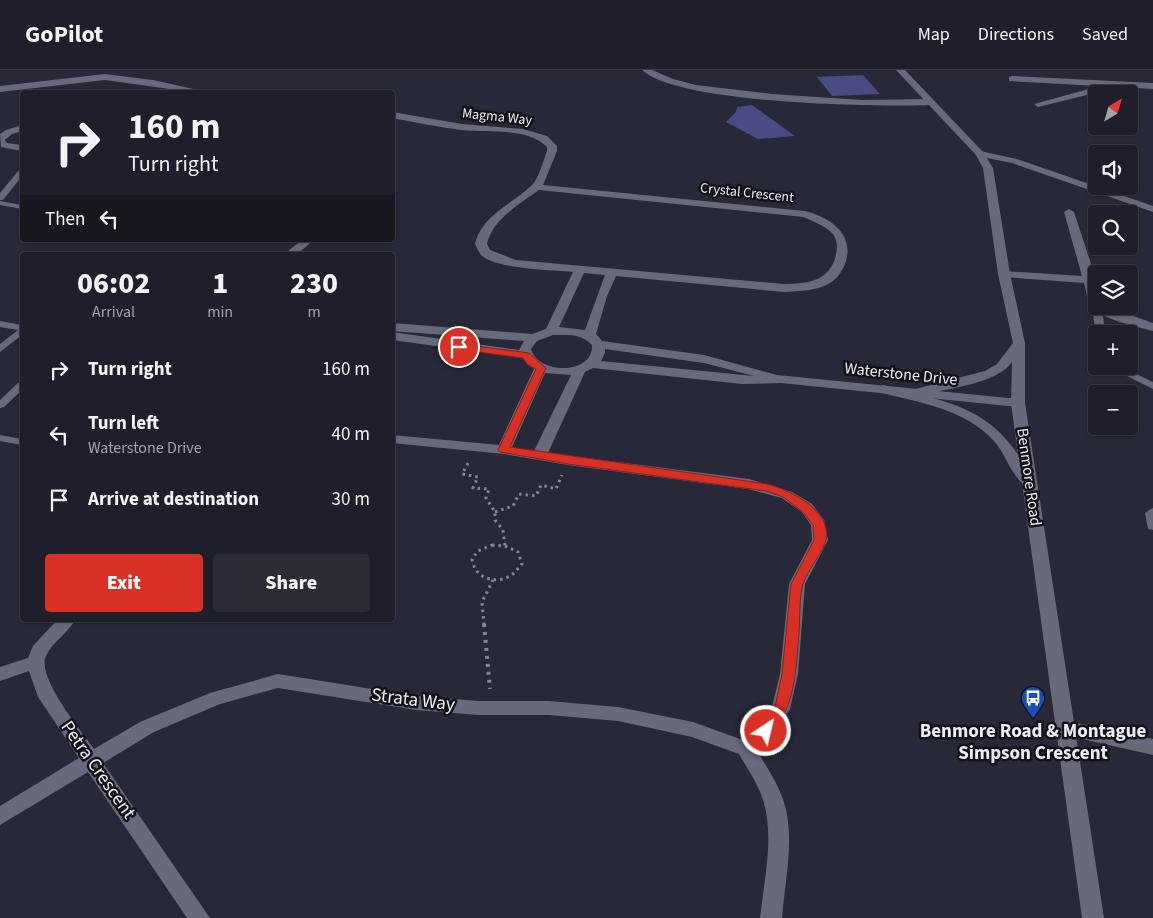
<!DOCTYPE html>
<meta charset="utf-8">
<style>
body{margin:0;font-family:"Source Sans 3",sans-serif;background:#2b2c36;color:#f1f3f6;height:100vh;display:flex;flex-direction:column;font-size:19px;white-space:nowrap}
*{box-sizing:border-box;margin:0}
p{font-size:16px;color:#a1a2a8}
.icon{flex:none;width:28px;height:28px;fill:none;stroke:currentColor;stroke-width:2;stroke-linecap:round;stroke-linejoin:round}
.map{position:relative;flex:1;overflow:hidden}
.details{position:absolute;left:20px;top:182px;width:375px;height:370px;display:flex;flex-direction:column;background:#1e1f2a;border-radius:5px;box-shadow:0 1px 4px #0004,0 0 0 1px #3c3d47}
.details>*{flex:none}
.guide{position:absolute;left:20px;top:20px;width:375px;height:152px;border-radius:5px;box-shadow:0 1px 4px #0004,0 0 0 1px #3c3d47;background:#1e1f2a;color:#f1f3f6;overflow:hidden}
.needle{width:32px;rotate:37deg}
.tools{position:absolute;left:1088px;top:15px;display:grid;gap:10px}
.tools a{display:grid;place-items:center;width:50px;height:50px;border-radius:5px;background:#1e1f2a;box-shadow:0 1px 4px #0004,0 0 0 1px #3c3d47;font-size:25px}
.pin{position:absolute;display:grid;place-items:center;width:42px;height:42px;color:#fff;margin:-21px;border:2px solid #fff;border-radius:50%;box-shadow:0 1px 5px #0007}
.me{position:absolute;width:55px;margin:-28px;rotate:35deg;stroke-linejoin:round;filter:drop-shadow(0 0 4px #0008)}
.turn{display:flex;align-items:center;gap:18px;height:105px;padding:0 25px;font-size:22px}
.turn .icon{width:65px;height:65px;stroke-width:2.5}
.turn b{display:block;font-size:35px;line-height:42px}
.then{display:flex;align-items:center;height:48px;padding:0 25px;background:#0003;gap:10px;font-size:19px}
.eta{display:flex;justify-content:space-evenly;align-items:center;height:85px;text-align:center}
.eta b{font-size:30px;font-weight:800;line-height:35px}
.primary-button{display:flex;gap:10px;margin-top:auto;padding:10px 25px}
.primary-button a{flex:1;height:58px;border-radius:5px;background:#d93025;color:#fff;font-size:20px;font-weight:800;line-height:58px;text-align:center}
.primary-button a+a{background:#2b2c36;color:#f1f3f6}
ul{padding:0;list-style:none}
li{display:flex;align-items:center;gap:15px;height:65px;padding:0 25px}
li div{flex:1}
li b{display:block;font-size:19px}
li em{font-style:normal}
header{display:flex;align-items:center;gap:30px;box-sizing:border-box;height:70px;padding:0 25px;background:#1e1f2a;border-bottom:1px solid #3c3d47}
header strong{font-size:24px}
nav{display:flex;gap:28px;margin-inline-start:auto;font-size:18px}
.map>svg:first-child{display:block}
.building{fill:#4a4b84}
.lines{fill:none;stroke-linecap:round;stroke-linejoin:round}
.path-far1{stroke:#858693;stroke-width:3;stroke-dasharray:2.5 4;stroke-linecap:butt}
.path{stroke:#858693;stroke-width:4;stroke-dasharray:3 5;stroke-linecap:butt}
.lane{fill:#686a7b;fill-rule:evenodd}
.street{fill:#686a7b;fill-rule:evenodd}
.secondary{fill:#686a7b;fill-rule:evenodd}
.route{fill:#d93025;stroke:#8d1f18}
.labels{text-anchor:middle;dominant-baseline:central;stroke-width:5;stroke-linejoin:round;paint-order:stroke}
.far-street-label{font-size:14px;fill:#ebecf6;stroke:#121219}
.street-label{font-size:16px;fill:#ebecf6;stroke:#121219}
.near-street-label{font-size:19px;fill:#ebecf6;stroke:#121219}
.near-poi-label{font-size:19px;font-weight:bold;fill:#ebecf6;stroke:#121219}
</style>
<header>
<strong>GoPilot</strong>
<nav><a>Map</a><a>Directions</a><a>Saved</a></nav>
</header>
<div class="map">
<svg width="1153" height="848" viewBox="0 0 1153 848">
<rect width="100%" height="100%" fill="#282938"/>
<g class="building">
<path d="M 863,5 L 880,24 L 832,26 L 817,7 Z"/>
<path d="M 752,35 L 795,66 L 758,69 L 726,52 L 736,42 L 737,37 Z"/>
</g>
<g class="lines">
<g class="path-far1">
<path d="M 468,393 L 462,404 L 478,407 L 473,418 L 489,419 L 486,428 L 495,442 L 495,450 L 503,460 L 505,476"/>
<path d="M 495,442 L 513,436 L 519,424 L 536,426 L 541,415 L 556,419 L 562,405"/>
<path d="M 492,475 L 505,476 L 518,482 L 522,494 C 518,498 515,503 510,506 C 494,515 474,507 472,489 L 478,481 Z"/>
<path d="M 484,555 L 482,532 L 493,510"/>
</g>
<path class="path" d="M 484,554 L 490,619"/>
<g class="lane">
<path d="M 19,100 L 22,100 L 22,106 L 3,130 L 0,130 L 0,123 Z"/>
<path d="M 0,131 L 22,135 L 22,139 L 0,135 Z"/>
<path d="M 1096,233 L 1096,236 L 1102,236 L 1105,264 L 1096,264 L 1096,265 L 1092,236 Z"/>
<path d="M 0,251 L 22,255 L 22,265 L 0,282 L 0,274 L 18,260 L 0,257 Z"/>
<path d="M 1107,296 L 1120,296 L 1153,312 L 1153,319 Z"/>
<path d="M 22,312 L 22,320 L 4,337 L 0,338 L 0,330 L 18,313 Z"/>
<path d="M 0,365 L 22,369 L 22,375 L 0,371 Z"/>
</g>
<g class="street">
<path d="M 642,0 L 652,0 L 673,9 L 696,15 L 772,24 L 862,30 L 931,29 L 935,32 L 931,35 C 877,37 678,34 642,0 Z"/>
<path d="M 105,4 L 153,10 L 207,22 L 191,22 L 105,10 L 0,22 L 0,16 Z"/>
<path d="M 1012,6 L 1153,13 L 1153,19 L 1009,11 L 1009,7 Z"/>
<path d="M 1100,16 L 1104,19 L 1103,21 L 1038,37 L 1034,34 Z"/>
<path d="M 392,42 L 462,54 L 523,59 L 547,66 L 557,76 L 557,81 L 543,115 L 805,141 C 829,147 854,163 846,191 C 843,200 838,208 830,213 C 816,221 800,221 784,222 L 616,206 L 607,226 L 596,264 L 602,271 L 704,285 L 777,305 L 1018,329 L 1025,333 L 1018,337 L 781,313 L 742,314 L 593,298 L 585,302 L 548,383 L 749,409 L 792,422 L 812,434 L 824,450 L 828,470 L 805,514 L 798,604 L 790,639 L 773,666 L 757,681 C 767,697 778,714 784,732 C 795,768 785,811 782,848 L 760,848 C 764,811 774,769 764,733 C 759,715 748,700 739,684 L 692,667 L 618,651 L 549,645 L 479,645 L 416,640 L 278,618 L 220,634 L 154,662 L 103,693 L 210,848 L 187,848 L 88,702 L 0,755 L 0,736 L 79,688 L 38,627 L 29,601 L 0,611 L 0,597 L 28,588 L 33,576 L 57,550 L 75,550 C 68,563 52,572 46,586 C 36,607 81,661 94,679 L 140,652 L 210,623 L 278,604 L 416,626 L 479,631 L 549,631 L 618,637 L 693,652 L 743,670 L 759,656 L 772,637 L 780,604 L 789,514 L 812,470 L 811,455 L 802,442 L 782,428 L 748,419 L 568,395 L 504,384 L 392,373 L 392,365 L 499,375 L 534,299 L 522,288 L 392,270 L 392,262 L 519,280 L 524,271 L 392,261 L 392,253 L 532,264 L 546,259 L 573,202 C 553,200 495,199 481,185 C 479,182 477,178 475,174 C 482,145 511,135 531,116 C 539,109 543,91 547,81 L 547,77 C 528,57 488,63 461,60 C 438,57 415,52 392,48 ZM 539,120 L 803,147 C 813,151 823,155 831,162 C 837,168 838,176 836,184 C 831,211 807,214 784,214 L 516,190 L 490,180 L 487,174 C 492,150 519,134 539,120 ZM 584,203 L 605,205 L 585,260 L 559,257 ZM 553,265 C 568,265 581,263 592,275 C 594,305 538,305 531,279 L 537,271 ZM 605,279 L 704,293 L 754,306 L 601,291 L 605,283 ZM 545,303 L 571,305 L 534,381 L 512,377 Z"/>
<path d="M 22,55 L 22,61 L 12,64 L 5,70 L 7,73 L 22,75 L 22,81 L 1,77 L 0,64 L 6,60 Z"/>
<path d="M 980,81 L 1017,89 L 1153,136 L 1153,142 L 1012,93 L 977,86 L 975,84 Z"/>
<path d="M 1069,139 L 1074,142 L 1096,209 L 1096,236 C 1111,236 1137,248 1153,253 L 1153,261 C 1138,257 1100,249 1091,236 C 1087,230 1086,220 1084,213 L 1004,207 L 998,204 L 1004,201 L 1082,206 L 1064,142 Z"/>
<path d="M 302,170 L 314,170 L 296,185 L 283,185 Z"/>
<path d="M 1153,438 L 1153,460 L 1148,459 L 1145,443 Z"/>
<path d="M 1067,651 L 1153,669 L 1153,685 L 1060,664 L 1058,659 L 1060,654 Z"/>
</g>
<path class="secondary" d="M 896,0 L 905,0 L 983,82 L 993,98 L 1010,204 L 1025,273 L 1025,333 L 1104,848 L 1082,848 L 1022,413 C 1010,402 1005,383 994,371 C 965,339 918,332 878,322 L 876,319 L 883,315 L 908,321 L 985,301 L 997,294 L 1013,273 L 998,204 L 983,98 L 976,85 ZM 1012,292 L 1011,333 L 1018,385 C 994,348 964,336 922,325 C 948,318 997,314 1012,292 Z"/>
</g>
<path class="route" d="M 459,274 L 529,283 L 546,298 L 510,377 L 767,414 C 790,420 832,440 826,470 C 822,485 808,499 803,514 C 799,529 800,548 799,564 C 796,595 796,628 778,655 C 773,662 770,668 761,665 L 759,661 L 775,637 L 782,604 L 791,514 L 814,470 L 813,455 L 802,441 L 783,427 L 766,421 L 568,394 L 500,382 L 498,380 L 536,299 L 528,295 L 523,288 L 455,279 L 455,275 Z"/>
<defs>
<g id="bus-pin" transform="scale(1.25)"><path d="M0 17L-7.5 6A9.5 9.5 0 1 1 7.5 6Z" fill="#1a4fb4" stroke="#121219"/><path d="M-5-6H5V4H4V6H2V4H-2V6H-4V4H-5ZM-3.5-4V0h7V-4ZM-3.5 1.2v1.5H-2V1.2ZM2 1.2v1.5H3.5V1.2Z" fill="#fff"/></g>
</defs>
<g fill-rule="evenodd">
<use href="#bus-pin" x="1033" y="628"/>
</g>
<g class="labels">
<g class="far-street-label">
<text transform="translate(497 47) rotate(6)">Magma Way</text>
<text transform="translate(747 123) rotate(6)">Crystal Crescent</text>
</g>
<g class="street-label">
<text transform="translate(901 304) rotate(6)">Waterstone Drive</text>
<text transform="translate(1029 407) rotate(82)">Benmore Road</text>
</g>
<g class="near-street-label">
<text transform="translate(413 630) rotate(7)">Strata Way</text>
<text transform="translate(98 700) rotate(55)">Petra Crescent</text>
</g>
<g class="near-poi-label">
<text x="1033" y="661">Benmore Road &amp; Montague<tspan x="1033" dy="22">Simpson Crescent</tspan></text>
</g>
</g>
</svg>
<div class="tools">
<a><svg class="needle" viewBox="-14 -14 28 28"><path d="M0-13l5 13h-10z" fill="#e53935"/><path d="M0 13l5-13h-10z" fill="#a1a2a8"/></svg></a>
<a><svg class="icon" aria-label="sound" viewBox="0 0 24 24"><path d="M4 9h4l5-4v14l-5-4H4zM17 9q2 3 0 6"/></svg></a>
<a><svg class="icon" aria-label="search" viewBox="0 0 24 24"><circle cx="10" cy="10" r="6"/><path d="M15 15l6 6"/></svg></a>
<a><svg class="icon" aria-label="layers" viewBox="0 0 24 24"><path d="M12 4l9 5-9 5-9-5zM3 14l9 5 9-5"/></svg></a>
<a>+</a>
<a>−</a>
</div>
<div class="pin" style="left:459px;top:277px;background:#d93025"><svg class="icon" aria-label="arrive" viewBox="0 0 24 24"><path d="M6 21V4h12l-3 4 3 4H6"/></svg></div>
<svg class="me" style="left:766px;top:661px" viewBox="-20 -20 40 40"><circle r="17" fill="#d93025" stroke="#fff" stroke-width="3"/><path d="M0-11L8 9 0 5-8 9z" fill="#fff"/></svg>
<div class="guide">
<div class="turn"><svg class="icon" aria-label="right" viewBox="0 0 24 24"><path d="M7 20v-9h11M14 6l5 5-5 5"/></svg><div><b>160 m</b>Turn right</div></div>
<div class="then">Then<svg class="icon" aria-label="left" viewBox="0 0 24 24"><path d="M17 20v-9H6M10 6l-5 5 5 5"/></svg></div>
</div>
<section class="details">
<div class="eta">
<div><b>06:02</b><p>Arrival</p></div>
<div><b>1</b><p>min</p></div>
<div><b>230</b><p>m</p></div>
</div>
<ul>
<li><svg class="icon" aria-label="right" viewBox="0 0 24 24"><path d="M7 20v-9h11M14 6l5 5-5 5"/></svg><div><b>Turn right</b></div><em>160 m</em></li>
<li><svg class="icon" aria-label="left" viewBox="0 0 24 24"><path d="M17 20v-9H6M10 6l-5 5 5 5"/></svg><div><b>Turn left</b><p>Waterstone Drive</p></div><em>40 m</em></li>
<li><svg class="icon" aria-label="arrive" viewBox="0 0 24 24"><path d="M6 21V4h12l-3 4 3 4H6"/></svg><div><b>Arrive at destination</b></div><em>30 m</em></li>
</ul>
<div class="primary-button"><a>Exit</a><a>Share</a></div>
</section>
</div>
